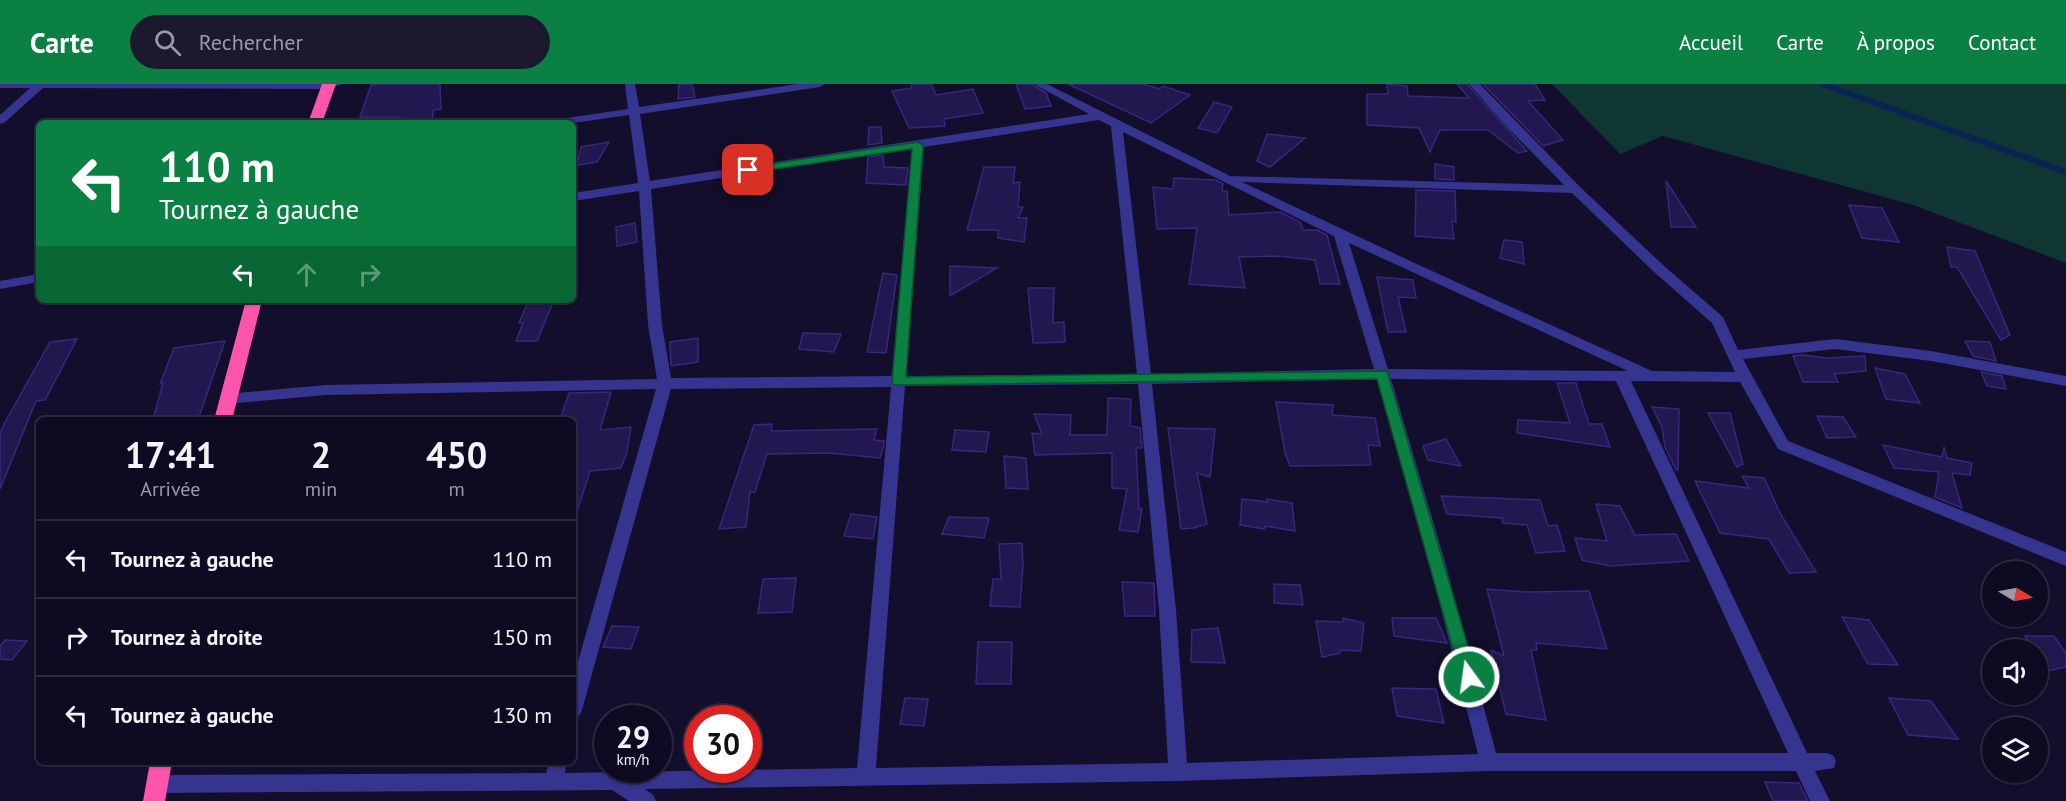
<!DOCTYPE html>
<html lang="fr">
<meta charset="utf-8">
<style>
body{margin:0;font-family:"PT Sans",sans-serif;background:#1c182e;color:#f1f3f6;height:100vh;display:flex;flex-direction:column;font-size:22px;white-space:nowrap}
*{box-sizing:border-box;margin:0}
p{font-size:20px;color:#9b9aa5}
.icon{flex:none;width:33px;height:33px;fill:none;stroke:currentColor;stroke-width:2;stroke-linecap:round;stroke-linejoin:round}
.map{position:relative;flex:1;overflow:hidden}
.panel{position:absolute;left:36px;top:333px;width:540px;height:348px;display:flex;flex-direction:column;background:#0e0a21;border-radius:9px;box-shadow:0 2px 4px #0004,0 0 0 2px #2e2b3f}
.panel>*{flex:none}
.hud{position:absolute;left:36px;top:36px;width:540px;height:183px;border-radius:9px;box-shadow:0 2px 4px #0004,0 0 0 2px #2e2b3f;background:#0b8043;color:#fff;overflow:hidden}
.needle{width:39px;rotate:100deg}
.controls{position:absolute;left:1982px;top:477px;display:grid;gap:12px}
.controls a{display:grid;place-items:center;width:66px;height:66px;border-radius:50%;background:#0e0a21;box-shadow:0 2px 4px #0004,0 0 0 2px #2e2b3f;font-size:30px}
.speed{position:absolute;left:594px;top:621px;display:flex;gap:12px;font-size:30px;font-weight:700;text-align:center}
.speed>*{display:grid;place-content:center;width:78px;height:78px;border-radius:50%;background:#0e0a21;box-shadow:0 2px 4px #0004,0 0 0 2px #2e2b3f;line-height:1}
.speed small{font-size:15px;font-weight:400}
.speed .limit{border:9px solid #d22;background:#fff;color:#111}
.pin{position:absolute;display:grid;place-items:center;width:51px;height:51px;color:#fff;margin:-26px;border-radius:12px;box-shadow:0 3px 9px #0006}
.me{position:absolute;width:66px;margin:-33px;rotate:346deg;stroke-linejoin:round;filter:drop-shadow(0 0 4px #0008)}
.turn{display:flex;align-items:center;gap:21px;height:126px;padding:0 24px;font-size:27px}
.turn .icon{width:78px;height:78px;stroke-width:2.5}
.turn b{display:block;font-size:42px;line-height:51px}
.lanes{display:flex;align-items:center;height:57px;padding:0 24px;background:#0003;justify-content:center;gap:30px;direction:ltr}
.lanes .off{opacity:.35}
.eta{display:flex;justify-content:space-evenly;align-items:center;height:102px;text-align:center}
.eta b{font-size:36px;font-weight:700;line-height:42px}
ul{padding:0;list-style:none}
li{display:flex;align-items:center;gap:18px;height:78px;padding:0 24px;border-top:2px solid #2e2b3f}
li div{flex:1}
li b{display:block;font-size:22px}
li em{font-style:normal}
header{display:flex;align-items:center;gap:36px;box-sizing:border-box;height:84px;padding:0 30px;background:#0b8043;color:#fff}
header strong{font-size:28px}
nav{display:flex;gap:33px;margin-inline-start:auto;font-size:21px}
.search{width:420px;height:54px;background:#1c182e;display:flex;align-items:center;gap:15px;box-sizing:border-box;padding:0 21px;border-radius:33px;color:#9b9aa5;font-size:22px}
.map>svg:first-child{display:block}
.green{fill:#103634}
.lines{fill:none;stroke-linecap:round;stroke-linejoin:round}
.stream{stroke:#072452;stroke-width:6}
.building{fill:#22184f;stroke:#36287d;stroke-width:1.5}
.street{fill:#35348f;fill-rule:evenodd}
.highway{fill:#ff54ab;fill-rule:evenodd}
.route{fill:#0b8043;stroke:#07532c;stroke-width:1.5}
</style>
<header>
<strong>Carte</strong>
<div class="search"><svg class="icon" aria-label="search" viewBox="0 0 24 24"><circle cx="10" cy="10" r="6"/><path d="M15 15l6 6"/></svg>Rechercher</div>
<nav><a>Accueil</a><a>Carte</a><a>À propos</a><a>Contact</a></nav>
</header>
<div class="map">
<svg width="2066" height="717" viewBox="0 0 2066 717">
<rect width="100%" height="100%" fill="#120e2c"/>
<path class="green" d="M 1552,0 L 2066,0 L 2066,179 L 1913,121 L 1663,52 L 1620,70 Z"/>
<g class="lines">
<path class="stream" d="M 1823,0 L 2066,88"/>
</g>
<g class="building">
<path d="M 382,0 L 440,0 L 441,25 L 433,26 L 432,39 L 414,39 L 414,36 L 399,37 L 400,33 L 360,33 L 371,1 Z"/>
<path d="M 679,0 L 692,0 L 695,13 L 678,15 Z"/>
<path d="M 911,0 L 931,0 L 936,11 L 973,5 L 983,29 L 944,35 L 945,42 L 909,44 L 892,7 L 912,4 Z"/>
<path d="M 1016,0 L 1032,0 L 1046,9 L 1051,22 L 1025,25 Z"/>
<path d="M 1068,0 L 1143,0 L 1160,5 L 1163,2 L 1190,11 L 1151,39 Z"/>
<path d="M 1387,0 L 1407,2 L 1408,12 L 1469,14 L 1457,0 L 1467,0 L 1527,67 L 1518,69 L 1488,46 L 1440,46 L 1430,68 L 1419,44 L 1367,41 L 1367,10 L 1388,10 Z"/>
<path d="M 1483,0 L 1535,0 L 1545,16 L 1528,17 L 1563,56 L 1543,62 Z"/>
<path d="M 1214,18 L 1232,23 L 1217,49 L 1198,44 Z"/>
<path d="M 869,43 L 881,43 L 882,59 L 868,61 Z"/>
<path d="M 1267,50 L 1305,54 L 1270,83 L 1257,77 Z"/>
<path d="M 609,58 L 597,78 L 577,81 L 581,63 Z"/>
<path d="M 883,71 L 884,83 L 908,84 L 906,101 L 866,99 L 868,73 Z"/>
<path d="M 1435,80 L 1454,83 L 1454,96 L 1435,95 Z"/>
<path d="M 984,83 L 1015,83 L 1013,99 L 1020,98 L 1018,123 L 1023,123 L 1018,134 L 1027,134 L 1024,158 L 998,154 L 998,146 L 967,146 Z"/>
<path d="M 1174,94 L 1216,96 L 1223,100 L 1222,107 L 1227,107 L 1229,131 L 1280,128 L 1300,138 L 1303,146 L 1317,146 L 1327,151 L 1340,200 L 1320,200 L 1315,176 L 1278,172 L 1239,173 L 1245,204 L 1189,200 L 1197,144 L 1157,145 L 1153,103 L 1173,105 Z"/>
<path d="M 1666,97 L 1696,143 L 1671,143 Z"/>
<path d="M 1416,106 L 1455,107 L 1456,138 L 1452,137 L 1454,155 L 1415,152 Z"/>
<path d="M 1849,121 L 1882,124 L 1899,158 L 1862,154 Z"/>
<path d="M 635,139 L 637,158 L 617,162 L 616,143 Z"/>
<path d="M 1504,156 L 1522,158 L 1524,180 L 1500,174 Z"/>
<path d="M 1947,163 L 1975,167 L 2010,251 L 2001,256 L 1957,183 L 1951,183 Z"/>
<path d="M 950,182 L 997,184 L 950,212 Z"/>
<path d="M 883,189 L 897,191 L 886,269 L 867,268 Z"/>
<path d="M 1377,193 L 1413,196 L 1416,214 L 1398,213 L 1406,248 L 1388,248 Z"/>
<path d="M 1028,204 L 1054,204 L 1053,239 L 1064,238 L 1065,258 L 1033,259 Z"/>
<path d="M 529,216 L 554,216 L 537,257 L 516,257 L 523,239 L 519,239 Z"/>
<path d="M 803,249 L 841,250 L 834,268 L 799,265 Z"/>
<path d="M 698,254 L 698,278 L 671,282 L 670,258 Z"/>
<path d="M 77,255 L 45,316 L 36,317 L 0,405 L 0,350 L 4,340 L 50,258 Z"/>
<path d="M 225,257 L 198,336 L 153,336 L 163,299 L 160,300 L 174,264 Z"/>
<path d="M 1965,257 L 1990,258 L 1996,277 L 1973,272 Z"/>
<path d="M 1802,271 L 1826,274 L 1865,272 L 1866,287 L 1834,290 L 1838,298 L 1803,298 L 1793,272 Z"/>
<path d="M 1875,284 L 1905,290 L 1920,319 L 1886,315 Z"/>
<path d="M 1981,288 L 2002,292 L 2006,305 L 1987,302 Z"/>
<path d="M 1557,299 L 1576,299 L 1589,340 L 1602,340 L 1610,363 L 1517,349 L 1518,336 L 1570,339 Z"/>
<path d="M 611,308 L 600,346 L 631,343 L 627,368 L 621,384 L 590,387 L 577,428 L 573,428 L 573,336 L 560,336 L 569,309 Z"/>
<path d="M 1108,314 L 1131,315 L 1130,342 L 1140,344 L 1142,364 L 1136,364 L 1139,425 L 1142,425 L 1138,448 L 1119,446 L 1127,405 L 1112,404 L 1112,369 L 1035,371 L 1032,349 L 1042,350 L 1034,330 L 1071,331 L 1070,351 L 1107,351 Z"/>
<path d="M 1276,318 L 1333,321 L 1332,331 L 1375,334 L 1380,362 L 1368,361 L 1371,381 L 1290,382 L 1285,369 Z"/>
<path d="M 1652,323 L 1679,325 L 1678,386 L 1676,386 L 1665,363 L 1662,343 Z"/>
<path d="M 1708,329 L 1730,329 L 1743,380 L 1737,383 Z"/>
<path d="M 1817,332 L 1843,333 L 1856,353 L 1827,354 Z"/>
<path d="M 772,340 L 771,347 L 877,345 L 874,356 L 884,357 L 884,361 L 880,374 L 830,369 L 767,370 L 755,408 L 750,408 L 746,443 L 719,445 L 754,341 Z"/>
<path d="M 1168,344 L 1215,345 L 1210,393 L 1197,389 L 1207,440 L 1193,444 L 1181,445 Z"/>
<path d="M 955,346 L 989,348 L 986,368 L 952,366 Z"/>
<path d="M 1446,355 L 1461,382 L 1428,376 L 1423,362 Z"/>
<path d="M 1883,361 L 1942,373 L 1944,363 L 1947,374 L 1972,379 L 1970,391 L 1952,389 L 1962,424 L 1935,413 L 1939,388 L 1894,384 Z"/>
<path d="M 1004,372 L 1026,374 L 1028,405 L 1006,404 Z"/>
<path d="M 1742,392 L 1764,394 L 1780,429 L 1816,488 L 1789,489 L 1769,455 L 1720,449 L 1695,397 L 1749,404 Z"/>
<path d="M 1441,412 L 1540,416 L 1548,442 L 1557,441 L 1565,467 L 1536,469 L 1527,441 L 1503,439 L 1502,434 L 1447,430 Z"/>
<path d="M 1242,415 L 1268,418 L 1267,415 L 1292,419 L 1295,447 L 1265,442 L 1264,445 L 1240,441 Z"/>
<path d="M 1596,420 L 1620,422 L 1635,451 L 1676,450 L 1689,477 L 1610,482 L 1582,476 L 1575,454 L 1607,457 Z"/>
<path d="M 851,430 L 877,433 L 873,455 L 844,452 Z"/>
<path d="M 949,433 L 989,434 L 984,454 L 942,450 Z"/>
<path d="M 1022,459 L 1023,482 L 1020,523 L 990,522 L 993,495 L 1001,495 L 999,460 Z"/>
<path d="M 796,494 L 792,528 L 758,529 L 763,495 Z"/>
<path d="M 1122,498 L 1154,499 L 1155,532 L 1125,532 Z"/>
<path d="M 1274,500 L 1300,501 L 1303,521 L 1274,519 Z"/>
<path d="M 1487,505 L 1525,508 L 1589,507 L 1607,565 L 1536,559 L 1537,566 L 1531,566 L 1546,636 L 1506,630 L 1491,566 L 1504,572 Z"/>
<path d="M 1842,533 L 1869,536 L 1898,581 L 1868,580 Z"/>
<path d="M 1343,534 L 1364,539 L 1361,567 L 1340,566 L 1340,569 L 1322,573 L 1316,537 L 1343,538 Z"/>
<path d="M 1392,534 L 1436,534 L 1447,559 L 1394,552 Z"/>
<path d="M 612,542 L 639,543 L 631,565 L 603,563 Z"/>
<path d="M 1218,544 L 1225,579 L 1191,578 L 1192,546 Z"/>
<path d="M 2025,552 L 2054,552 L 2066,569 L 2066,583 L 2048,587 L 2037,570 L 2037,566 L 2034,566 Z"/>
<path d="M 5,556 L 27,557 L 12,576 L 0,575 L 0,562 Z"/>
<path d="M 978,558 L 1012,558 L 1011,600 L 976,600 Z"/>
<path d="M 1392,604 L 1436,605 L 1444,639 L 1397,632 Z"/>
<path d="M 905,614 L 928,615 L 924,642 L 900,640 Z"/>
<path d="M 1889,614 L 1931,617 L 1958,655 L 1908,651 Z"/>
<path d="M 1765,698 L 1799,699 L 1808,717 L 1773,717 Z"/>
</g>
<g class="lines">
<g class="street">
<path d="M 0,0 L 343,0 L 328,5 L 43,4 L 4,39 L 0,40 L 0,31 L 30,4 L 0,4 Z"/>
<path d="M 625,0 L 635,0 L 639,23 L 798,0 L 825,0 L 820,3 L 640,30 L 650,97 L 1089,30 L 1034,0 L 1047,0 L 1230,92 L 1564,101 L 1506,42 L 1469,0 L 1480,0 L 1579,102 L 1663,181 L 1723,233 L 1738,266 L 1835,255 L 1931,267 L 2066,292 L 2066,302 L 1931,277 L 1835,265 L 1743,275 L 1788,357 L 2066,468 L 2066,482 L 1778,365 L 1740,298 L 1631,297 L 1807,669 L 1827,669 L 1834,672 L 1836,678 L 1834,684 L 1815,687 L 1830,717 L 1810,717 L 1796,687 L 1489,687 L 1178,697 L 645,705 L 653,711 L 656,717 L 629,717 L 612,706 L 157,709 L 150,706 L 148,700 L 150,694 L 157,691 L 546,689 L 549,678 L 567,678 L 565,689 L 857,684 L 891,303 L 671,305 L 582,626 L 579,632 L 573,634 L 573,595 L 656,305 L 325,311 L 227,320 L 220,315 L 227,310 L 325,301 L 657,295 L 648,241 L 639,107 L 573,117 L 573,109 L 638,99 L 629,31 L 573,39 L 547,39 L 553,36 L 628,25 ZM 1099,36 L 1111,42 L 1137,290 L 906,292 L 924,63 ZM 1123,48 L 1334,152 L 1374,285 L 1151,290 ZM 912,64 L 892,292 L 671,294 L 662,241 L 651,105 ZM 1242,98 L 1572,109 L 1653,187 L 1712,239 L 1735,288 L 1652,287 L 1421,182 ZM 1349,159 L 1628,287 L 1388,285 ZM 1377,295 L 1429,478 L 1478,670 L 1187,679 L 1176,526 L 1152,300 ZM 1391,295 L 1616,297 L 1788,669 L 1496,669 L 1445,478 ZM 1138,300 L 1159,526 L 1168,679 L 876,684 L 905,302 Z"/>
<path d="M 39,190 L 39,198 L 0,205 L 0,197 Z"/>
</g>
<g class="highway">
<path d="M 322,0 L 336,0 L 322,39 L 308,39 Z"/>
<path d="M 246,216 L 262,216 L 232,336 L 214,336 Z"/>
<path d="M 150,678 L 172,678 L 165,717 L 143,717 Z"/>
</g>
</g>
<path class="route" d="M 918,58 L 923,61 L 906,293 L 1387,287 L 1477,593 L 1474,598 L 1469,600 L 1463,598 L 1461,593 L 1377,295 L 894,301 L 892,298 L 912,65 L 748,89 L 743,86 L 748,83 Z"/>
</svg>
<div class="controls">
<a><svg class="needle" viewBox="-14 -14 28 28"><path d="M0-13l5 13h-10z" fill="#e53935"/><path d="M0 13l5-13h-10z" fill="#9b9aa5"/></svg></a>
<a><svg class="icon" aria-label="sound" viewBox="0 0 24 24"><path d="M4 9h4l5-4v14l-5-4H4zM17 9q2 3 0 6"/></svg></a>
<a><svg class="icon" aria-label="layers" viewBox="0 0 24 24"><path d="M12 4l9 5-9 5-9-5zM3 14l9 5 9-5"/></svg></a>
</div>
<div class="speed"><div>29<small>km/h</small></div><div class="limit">30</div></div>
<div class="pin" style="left:748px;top:86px;background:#d93025"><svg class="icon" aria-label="arrive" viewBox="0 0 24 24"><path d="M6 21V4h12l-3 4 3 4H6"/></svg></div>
<svg class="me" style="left:1469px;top:593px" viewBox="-20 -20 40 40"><circle r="17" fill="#0b8043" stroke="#fff" stroke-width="3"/><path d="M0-11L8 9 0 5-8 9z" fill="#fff"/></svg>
<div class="hud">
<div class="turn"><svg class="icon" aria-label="left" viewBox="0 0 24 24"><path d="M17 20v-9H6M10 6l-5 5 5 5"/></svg><div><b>110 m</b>Tournez à gauche</div></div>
<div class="lanes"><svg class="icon" aria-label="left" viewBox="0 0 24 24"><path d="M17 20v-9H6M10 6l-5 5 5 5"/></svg><svg class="icon off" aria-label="ahead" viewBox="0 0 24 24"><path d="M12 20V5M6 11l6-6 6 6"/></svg><svg class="icon off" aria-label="right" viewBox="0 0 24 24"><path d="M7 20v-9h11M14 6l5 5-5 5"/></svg></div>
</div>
<section class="panel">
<div class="eta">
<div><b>17:41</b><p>Arrivée</p></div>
<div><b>2</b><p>min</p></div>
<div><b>450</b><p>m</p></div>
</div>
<ul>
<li><svg class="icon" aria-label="left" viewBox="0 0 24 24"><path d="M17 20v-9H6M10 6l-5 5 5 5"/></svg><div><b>Tournez à gauche</b></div><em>110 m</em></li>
<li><svg class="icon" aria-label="right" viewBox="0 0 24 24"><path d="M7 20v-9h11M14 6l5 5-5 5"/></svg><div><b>Tournez à droite</b></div><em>150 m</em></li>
<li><svg class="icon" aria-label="left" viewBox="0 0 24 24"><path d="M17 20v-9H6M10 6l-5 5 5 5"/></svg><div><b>Tournez à gauche</b></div><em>130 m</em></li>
</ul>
</section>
</div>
